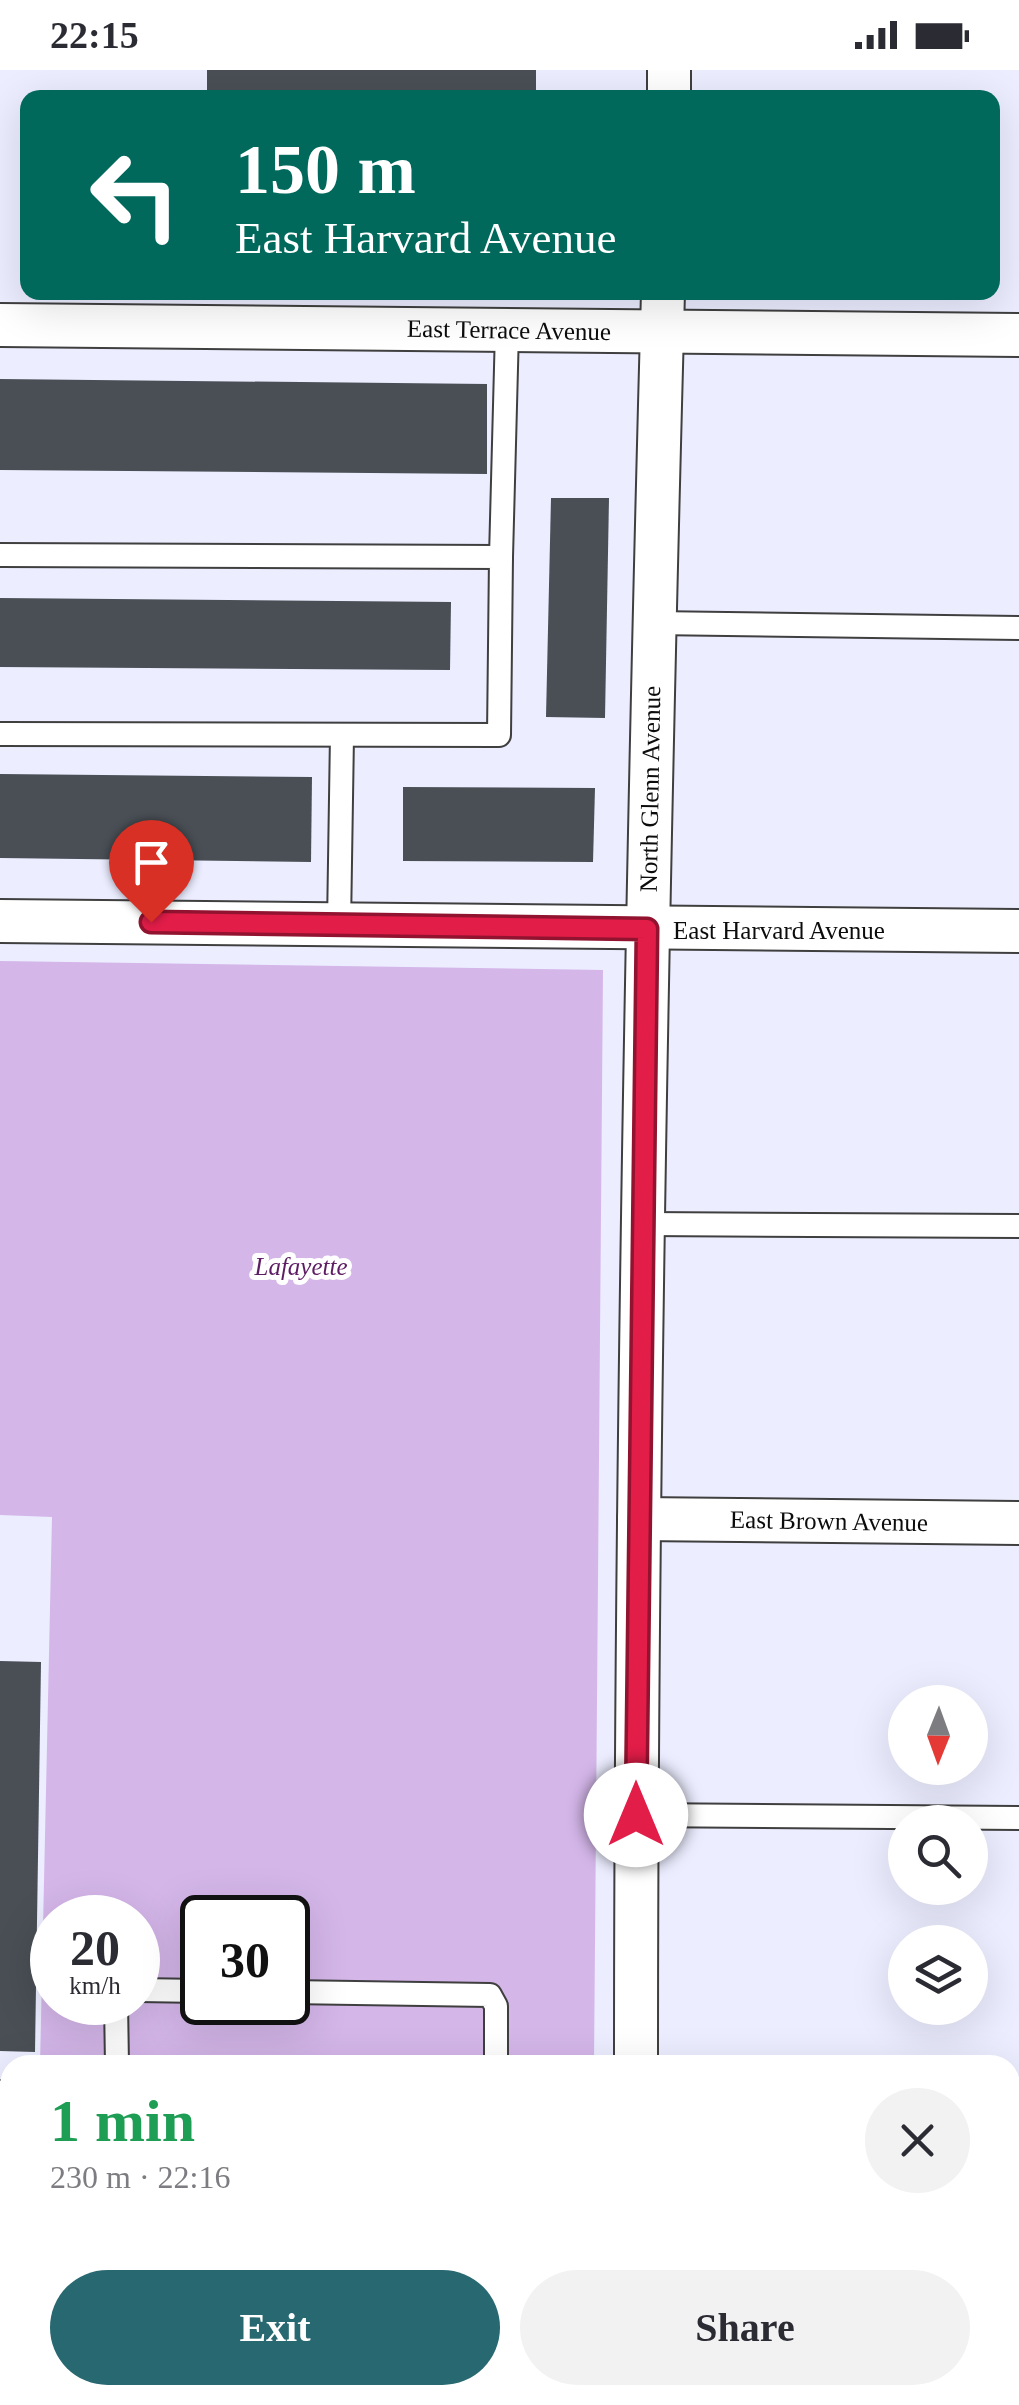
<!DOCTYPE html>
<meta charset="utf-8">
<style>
body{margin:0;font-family:"Times New Roman",serif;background:#f2f2f3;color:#2b2b33;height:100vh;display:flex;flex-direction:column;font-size:38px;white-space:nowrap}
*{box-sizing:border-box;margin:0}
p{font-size:32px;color:#7c7c81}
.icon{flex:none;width:55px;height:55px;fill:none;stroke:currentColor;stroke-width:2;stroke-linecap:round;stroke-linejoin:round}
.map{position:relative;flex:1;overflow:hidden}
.drawer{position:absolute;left:0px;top:1985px;width:1020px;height:350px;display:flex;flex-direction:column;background:#fff;border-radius:30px 30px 0 0;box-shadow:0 10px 40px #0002}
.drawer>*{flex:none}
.guide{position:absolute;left:20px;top:20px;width:980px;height:210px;border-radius:20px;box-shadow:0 10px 40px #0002;background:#00695c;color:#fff;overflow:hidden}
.needle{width:65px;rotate:181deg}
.tools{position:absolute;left:888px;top:1615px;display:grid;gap:20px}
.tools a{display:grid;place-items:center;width:100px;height:100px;border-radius:50%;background:#fff;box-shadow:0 10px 40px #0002;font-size:50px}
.speed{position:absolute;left:30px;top:1825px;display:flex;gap:20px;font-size:50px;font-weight:700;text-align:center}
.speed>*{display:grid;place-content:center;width:130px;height:130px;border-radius:50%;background:#fff;box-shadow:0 10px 40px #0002;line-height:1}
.speed small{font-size:25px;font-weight:400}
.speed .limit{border:5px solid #111;border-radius:15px;background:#fff;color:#111}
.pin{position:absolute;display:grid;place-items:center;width:85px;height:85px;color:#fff;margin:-102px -42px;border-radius:50% 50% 50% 0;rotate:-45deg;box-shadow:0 0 10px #0007}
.pin .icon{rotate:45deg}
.me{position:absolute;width:110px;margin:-55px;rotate:0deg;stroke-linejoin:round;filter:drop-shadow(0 0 8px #0008)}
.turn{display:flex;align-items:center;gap:35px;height:210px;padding:0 50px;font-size:45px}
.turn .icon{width:130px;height:130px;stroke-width:2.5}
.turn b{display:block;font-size:70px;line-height:85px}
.round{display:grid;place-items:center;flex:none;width:105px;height:105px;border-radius:52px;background:#f2f2f3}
.summary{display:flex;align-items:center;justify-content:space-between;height:170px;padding:0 50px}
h1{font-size:60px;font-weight:700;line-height:75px;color:#1e9e55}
.primary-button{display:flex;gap:20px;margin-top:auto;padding:20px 50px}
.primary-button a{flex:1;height:115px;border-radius:60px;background:#286871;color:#fff;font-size:40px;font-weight:700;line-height:115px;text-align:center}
.primary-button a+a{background:#f2f2f3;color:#2b2b33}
.status{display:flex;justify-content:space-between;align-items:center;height:70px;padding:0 50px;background:#fff;direction:ltr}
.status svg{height:28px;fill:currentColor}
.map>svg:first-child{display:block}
.green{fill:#d4b6e9;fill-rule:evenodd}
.building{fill:#494f55}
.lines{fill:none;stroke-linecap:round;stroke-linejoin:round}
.service-casing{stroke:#3f3f3f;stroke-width:26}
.minor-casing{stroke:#3f3f3f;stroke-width:46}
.service{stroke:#fff;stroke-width:22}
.minor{stroke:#fff;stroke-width:42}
.route-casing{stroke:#92132f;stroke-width:25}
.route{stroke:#e11d48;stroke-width:18}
.labels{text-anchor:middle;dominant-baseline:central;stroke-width:10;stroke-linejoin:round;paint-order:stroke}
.street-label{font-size:25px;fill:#0c0c0c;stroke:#fff}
.park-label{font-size:25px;font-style:italic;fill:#5d1d64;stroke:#fff}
</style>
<div class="status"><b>22:15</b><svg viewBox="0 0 49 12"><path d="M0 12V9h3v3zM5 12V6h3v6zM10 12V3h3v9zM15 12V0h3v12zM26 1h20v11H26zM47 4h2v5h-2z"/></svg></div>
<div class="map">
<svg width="1019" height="2335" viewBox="0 0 1019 2335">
<rect width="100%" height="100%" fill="#ecedff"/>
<path class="green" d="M 0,891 L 603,900 L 594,1994 L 40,1995 L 52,1447 L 0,1445 ZM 52,1848 L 138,1848 L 138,1932 L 52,1932 ZM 202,1848 L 288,1848 L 288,1932 L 202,1932 Z"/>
<g class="building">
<path d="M 207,0 L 536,0 L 536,24 L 580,24 L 580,28 L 207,28 Z"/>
<path d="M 0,309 L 487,314 L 487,404 L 0,400 Z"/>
<path d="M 551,428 L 609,428 L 605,648 L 546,647 Z"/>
<path d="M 0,528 L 451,532 L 450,600 L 0,597 Z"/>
<path d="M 0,704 L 312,707 L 311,792 L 0,788 Z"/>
<path d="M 403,717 L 595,718 L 593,792 L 403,791 Z"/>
<path d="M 0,1591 L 41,1592 L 35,1982 L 0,1981 Z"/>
</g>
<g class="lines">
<g class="service-casing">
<g id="service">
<path d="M 0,485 L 501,487 L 499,665 L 0,664"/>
<path d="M 501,487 L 507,260"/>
<path d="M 653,553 L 1019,558"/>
<path d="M 339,855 L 342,665"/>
<path d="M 645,1154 L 1019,1156"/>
<path d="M 636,1745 L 1019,1748"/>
<path d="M 138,1920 L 202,1921"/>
<path d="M 288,1922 L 490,1925 L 496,1936 L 496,1995"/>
<path d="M 116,1932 L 117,1995"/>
</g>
</g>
<g class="minor-casing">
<g id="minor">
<path d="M 669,28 L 669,0"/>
<path d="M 0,255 L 1019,265"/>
<path d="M 0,851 L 1019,861"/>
<path d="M 639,1449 L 1019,1453"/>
<path d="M 636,1995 C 636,1404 647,813 663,222"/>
<path d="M 0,2032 L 10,2032"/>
<path d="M 1010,2044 L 1019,2044"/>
<path d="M 626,2335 L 626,2325"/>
</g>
</g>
<use href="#service" class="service"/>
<use href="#minor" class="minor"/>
</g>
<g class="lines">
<g class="route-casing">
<path id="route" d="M 151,852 L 647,859 L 636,1745"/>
</g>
<use href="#route" class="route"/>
</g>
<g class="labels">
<g class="street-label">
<text transform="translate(509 260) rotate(1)">East Terrace Avenue</text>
<text transform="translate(650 719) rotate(-89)">North Glenn Avenue</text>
<text x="779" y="860">East Harvard Avenue</text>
<text transform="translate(829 1451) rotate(1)">East Brown Avenue</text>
</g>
<g class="park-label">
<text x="301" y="1196">Lafayette</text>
</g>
</g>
</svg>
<div class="tools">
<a><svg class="needle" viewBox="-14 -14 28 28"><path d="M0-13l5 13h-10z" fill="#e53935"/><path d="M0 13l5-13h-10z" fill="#7c7c81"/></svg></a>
<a><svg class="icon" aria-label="search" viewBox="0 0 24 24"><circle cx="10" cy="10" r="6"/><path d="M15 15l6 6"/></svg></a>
<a><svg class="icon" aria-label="layers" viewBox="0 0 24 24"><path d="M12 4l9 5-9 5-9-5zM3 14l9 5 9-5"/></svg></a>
</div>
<div class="speed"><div>20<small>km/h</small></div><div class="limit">30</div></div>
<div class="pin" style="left:151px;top:852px;background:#d93025"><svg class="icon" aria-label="arrive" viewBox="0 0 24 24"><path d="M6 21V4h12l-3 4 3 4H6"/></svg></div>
<svg class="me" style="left:636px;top:1745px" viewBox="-20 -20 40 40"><circle r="19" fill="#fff"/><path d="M0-13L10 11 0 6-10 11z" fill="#e11d48"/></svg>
<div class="guide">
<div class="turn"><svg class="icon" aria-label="left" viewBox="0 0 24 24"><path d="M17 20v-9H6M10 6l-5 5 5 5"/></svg><div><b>150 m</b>East Harvard Avenue</div></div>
</div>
<section class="drawer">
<div class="summary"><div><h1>1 min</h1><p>230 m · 22:16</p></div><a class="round"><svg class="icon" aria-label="close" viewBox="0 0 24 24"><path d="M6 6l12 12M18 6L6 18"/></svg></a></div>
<div class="primary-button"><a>Exit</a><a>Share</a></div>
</section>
</div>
